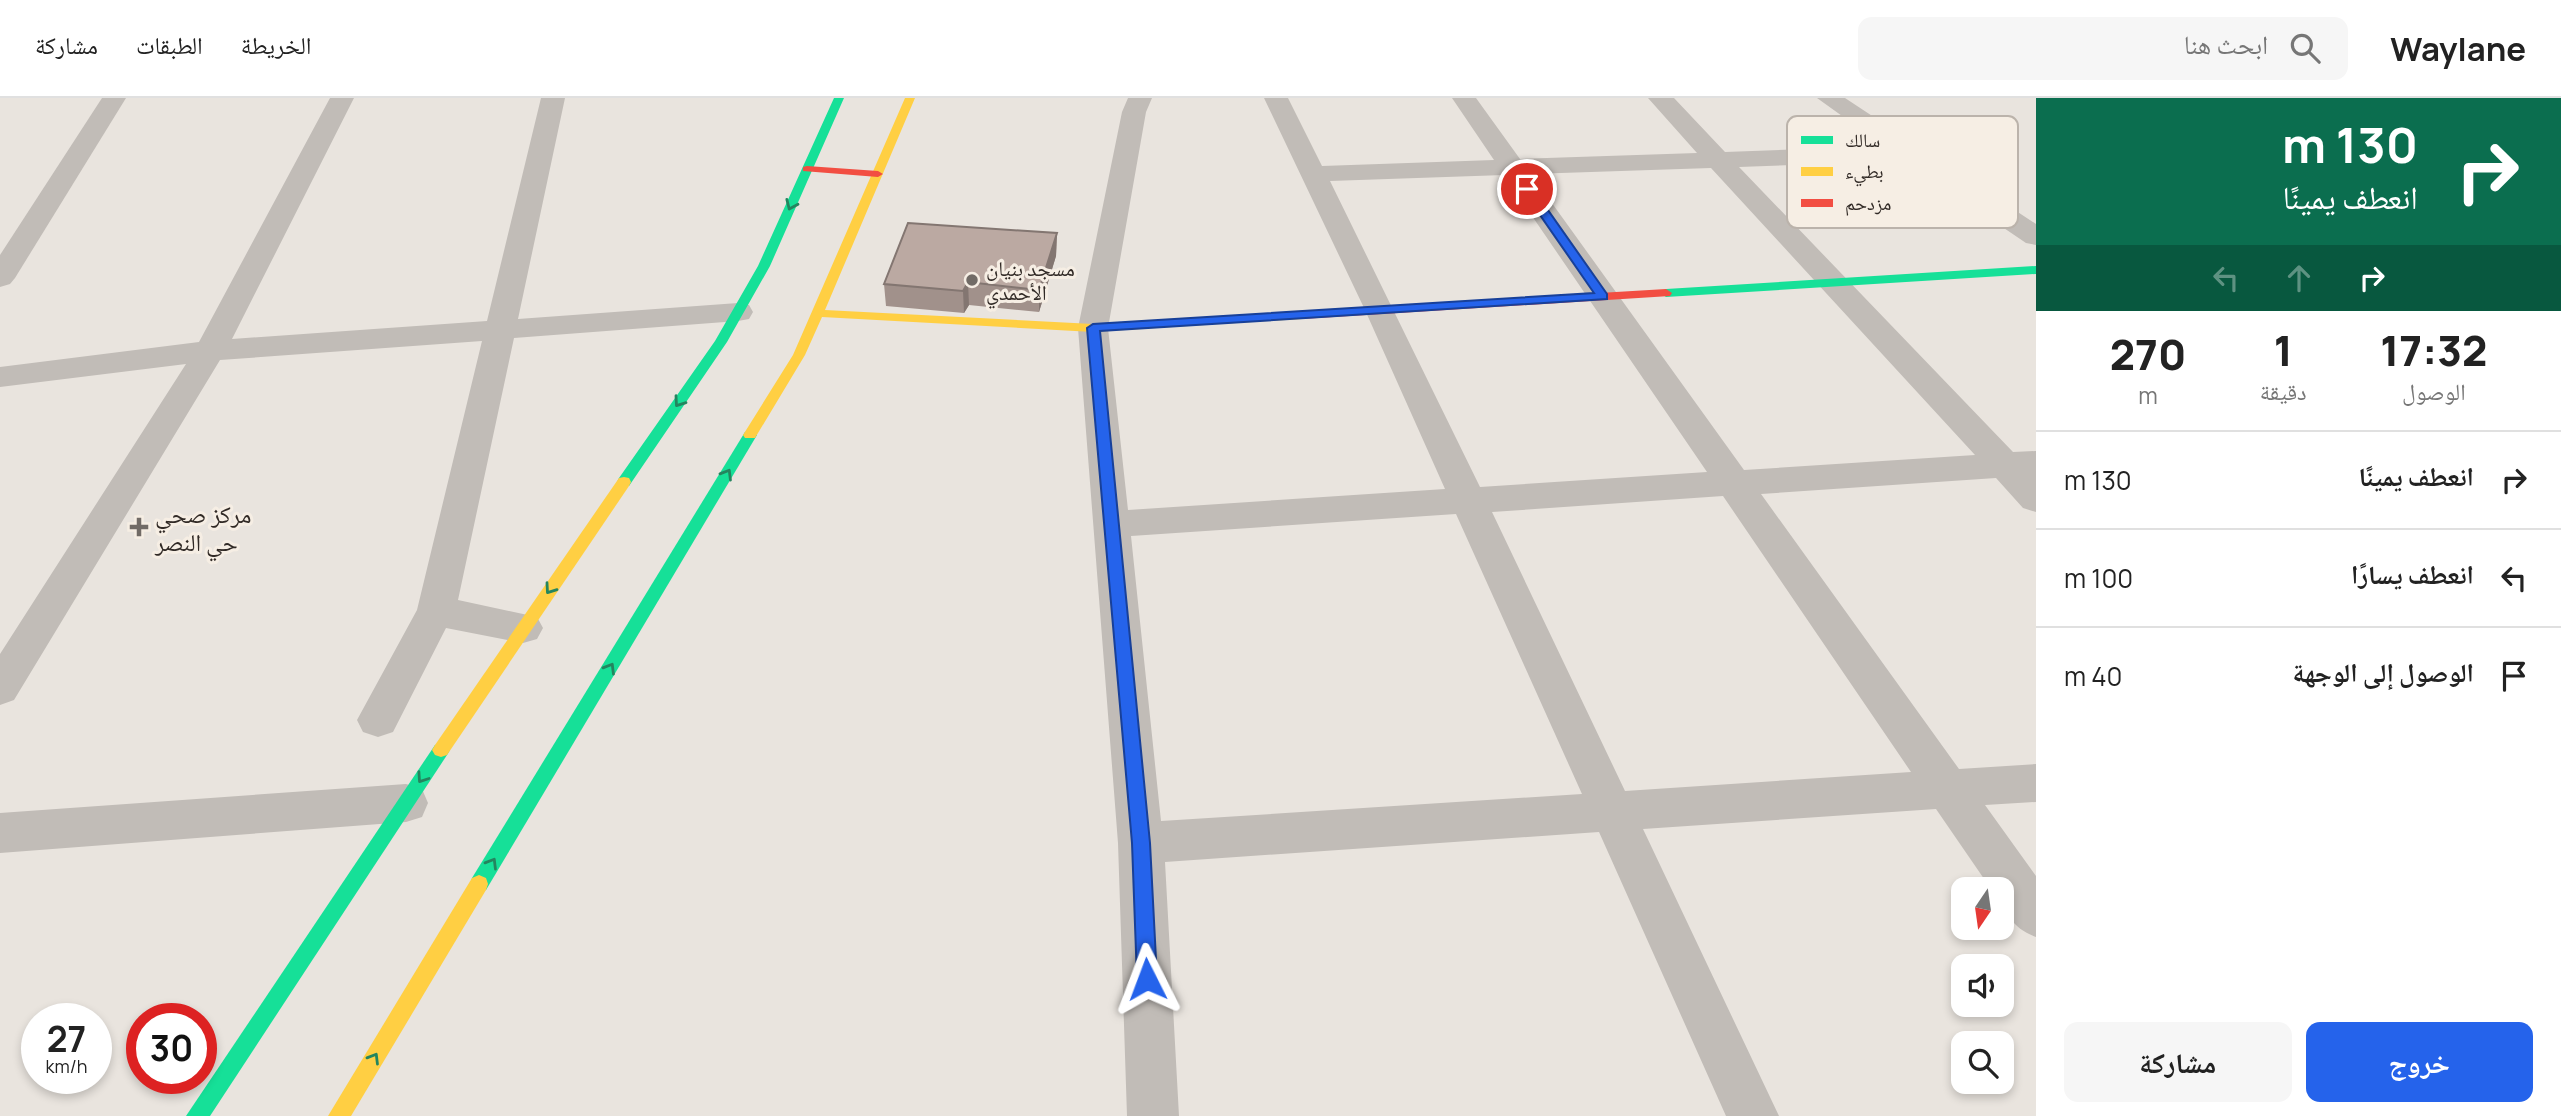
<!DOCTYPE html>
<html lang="ar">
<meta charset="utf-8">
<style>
body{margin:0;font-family:Manrope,"Noto Naskh Arabic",sans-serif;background:#f6f6f6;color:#222;direction:rtl;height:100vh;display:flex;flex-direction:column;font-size:26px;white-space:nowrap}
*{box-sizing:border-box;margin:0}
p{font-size:23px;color:#767676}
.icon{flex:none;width:38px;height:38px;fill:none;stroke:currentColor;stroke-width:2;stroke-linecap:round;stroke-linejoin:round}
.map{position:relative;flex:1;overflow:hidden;direction:ltr}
.details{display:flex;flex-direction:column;background:#fff;width:525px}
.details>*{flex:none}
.hud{background:#0b6e4f;color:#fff;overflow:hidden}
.needle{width:46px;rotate:193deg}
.buttons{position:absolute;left:1951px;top:779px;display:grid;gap:14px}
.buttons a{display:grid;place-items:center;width:63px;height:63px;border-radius:14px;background:#fff;box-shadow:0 4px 10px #0003;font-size:35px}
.speed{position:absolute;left:21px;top:905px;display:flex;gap:14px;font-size:35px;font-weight:700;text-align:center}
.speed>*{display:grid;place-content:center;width:91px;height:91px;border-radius:50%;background:#fff;box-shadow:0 4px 10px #0003;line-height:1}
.speed small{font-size:18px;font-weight:400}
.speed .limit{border:10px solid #d22;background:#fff;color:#111}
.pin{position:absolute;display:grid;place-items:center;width:60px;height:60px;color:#fff;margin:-30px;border:4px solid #fff;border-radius:50%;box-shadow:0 2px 7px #0007}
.me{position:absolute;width:77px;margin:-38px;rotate:357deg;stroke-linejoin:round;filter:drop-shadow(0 0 5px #0008)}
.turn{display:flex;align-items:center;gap:24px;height:147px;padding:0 28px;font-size:32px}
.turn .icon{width:91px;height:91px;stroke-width:2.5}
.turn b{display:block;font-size:49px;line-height:60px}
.lanes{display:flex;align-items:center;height:66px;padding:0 28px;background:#0003;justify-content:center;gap:35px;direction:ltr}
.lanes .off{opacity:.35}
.eta{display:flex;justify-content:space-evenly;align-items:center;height:119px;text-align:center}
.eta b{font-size:42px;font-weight:800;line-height:49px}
.cta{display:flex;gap:14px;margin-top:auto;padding:14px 28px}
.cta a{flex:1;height:80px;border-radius:14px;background:#2563eb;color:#fff;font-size:28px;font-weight:800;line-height:80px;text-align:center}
.cta a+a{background:#f6f6f6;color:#222}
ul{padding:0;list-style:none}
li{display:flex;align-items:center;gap:21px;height:98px;padding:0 28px;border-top:2px solid #e0e0e0}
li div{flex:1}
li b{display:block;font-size:26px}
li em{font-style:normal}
header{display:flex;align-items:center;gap:42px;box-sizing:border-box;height:98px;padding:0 35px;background:#fff;border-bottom:2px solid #e0e0e0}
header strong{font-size:33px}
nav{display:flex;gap:38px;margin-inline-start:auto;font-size:24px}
.search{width:490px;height:63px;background:#f6f6f6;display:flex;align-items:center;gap:18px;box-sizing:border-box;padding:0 24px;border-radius:14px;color:#767676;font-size:26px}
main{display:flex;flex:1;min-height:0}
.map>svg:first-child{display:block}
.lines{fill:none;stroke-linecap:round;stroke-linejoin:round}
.street{fill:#c1bcb7;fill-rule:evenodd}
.fast{fill:#16e098;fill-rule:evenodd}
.slow{fill:#ffcf43;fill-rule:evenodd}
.jam{fill:#f24e42;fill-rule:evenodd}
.wall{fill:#a1918b}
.shaded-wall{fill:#837671}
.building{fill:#bba9a2;stroke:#837671;stroke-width:2}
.oneway{stroke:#24855f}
.route{fill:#2563eb;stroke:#184099;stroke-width:2}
.poi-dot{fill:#716b66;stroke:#f6eee4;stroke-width:2.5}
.labels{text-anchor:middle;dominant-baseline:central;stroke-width:6;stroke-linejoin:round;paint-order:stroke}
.far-poi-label{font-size:21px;fill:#312a26;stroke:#f6eee4;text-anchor:start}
.poi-label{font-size:24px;fill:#312a26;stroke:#f6eee4;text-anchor:start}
.key{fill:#f6eee4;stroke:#bbb3ab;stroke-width:2}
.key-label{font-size:19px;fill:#312a26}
</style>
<header>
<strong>Waylane</strong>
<div class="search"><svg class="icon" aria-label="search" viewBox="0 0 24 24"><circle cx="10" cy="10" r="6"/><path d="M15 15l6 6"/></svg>ابحث هنا</div>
<nav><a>الخريطة</a><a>الطبقات</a><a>مشاركة</a></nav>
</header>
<main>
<section class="details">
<div class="hud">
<div class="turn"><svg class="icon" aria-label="right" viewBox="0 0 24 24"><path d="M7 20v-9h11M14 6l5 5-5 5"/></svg><div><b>130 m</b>انعطف يمينًا</div></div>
<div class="lanes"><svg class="icon off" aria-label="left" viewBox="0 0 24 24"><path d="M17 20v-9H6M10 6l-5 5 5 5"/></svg><svg class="icon off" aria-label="ahead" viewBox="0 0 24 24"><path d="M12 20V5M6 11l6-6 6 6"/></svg><svg class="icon" aria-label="right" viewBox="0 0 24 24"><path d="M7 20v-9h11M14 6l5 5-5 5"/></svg></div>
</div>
<div class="eta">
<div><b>17:32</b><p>الوصول</p></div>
<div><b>1</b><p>دقيقة</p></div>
<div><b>270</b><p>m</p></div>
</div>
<ul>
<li><svg class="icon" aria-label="right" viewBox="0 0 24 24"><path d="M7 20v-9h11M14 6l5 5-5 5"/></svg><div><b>انعطف يمينًا</b></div><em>130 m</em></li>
<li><svg class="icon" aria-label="left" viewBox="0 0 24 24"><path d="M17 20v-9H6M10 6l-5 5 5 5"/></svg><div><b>انعطف يسارًا</b></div><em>100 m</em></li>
<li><svg class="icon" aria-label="arrive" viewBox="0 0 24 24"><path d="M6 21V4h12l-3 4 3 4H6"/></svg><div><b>الوصول إلى الوجهة</b></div><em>40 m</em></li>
</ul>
<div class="cta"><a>خروج</a><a>مشاركة</a></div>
</section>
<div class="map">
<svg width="2036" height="1018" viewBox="0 0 2036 1018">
<rect width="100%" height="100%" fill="#e9e4de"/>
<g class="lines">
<g class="street">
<path d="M 102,0 L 126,0 L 15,180 L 10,186 L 0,189 L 0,157 Z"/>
<path d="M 330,0 L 354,0 L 232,241 L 487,223 L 541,0 L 565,0 L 518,221 L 738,205 L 749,207 L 753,214 L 749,221 L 738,223 L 514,240 L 458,502 L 537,519 L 543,530 L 537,541 L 523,545 L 446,530 L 393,634 L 378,639 L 363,634 L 357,622 L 417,512 L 482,243 L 220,262 L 14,602 L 0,607 L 0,556 L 186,266 L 0,289 L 0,269 L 199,244 Z"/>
<path d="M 1128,0 L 1152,0 L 1146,14 L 1108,230 L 1128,412 L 1445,391 L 1365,212 L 1264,0 L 1288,0 L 1322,68 L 1494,62 L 1452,0 L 1476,0 L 1520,61 L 1697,55 L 1648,0 L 1674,0 L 1725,54 L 1884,48 L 1817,0 L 1845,0 L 2036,126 L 2036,147 L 2026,145 L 1905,63 L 1739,69 L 2013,354 L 2036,353 L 2036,414 L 2023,410 L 1996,380 L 1761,396 L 1959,671 L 2036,666 L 2036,704 L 1985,707 L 2036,778 L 2036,839 C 2014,831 2002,815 2002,791 L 1991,791 L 1936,711 L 1643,731 L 1779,1018 L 1726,1018 L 1599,734 L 1165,764 L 1179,1018 L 1127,1018 L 1118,745 L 1078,230 L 1122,14 ZM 1711,70 L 1975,357 L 1744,372 L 1531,76 ZM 1504,77 L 1707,374 L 1480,389 L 1330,83 ZM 1723,398 L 1911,674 L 1625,693 L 1492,414 ZM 1456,416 L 1582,696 L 1161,723 L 1131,438 Z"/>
<path d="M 406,686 L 422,691 L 428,705 L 422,719 L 406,724 L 0,755 L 0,715 Z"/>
</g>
<g class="fast">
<path d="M 834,0 L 844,0 L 770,168 L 727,244 L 629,388 L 619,388 L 617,384 L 619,380 L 715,243 L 758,168 Z"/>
<path d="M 2036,168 L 2036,176 L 1666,199 L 1660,195 L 1666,191 Z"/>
<path d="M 750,332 L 757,337 L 486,792 L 479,795 L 472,792 L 470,786 L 472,780 L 745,334 Z"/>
<path d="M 441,645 L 447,647 L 450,652 L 447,657 L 210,1018 L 186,1018 L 435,647 Z"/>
</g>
<g class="slow">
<path d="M 905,0 L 915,0 L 825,212 L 1093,226 L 1302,213 L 1308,217 L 1302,221 L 1093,234 L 822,219 L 805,257 L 755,340 L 745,340 L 743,337 L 793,257 Z"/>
<path d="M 624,379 L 629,380 L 631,384 L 629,388 L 447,657 L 441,659 L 435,657 L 432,652 L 435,647 L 619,380 Z"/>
<path d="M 479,777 L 486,780 L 488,786 L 486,792 L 351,1018 L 328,1018 L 472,780 Z"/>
</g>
<g class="jam">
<path d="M 807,68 L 878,73 L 883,76 L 878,79 L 803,73 L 803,69 Z"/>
<path d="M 1666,191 L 1672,195 L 1670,198 L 1302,221 L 1296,217 L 1302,213 Z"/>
</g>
</g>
<path class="wall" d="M 1057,135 L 1056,158 L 1039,214 L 969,207 L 964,215 L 886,208 L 884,186 Z"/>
<g class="shaded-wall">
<path d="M 1057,135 L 1056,158 L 1039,214 L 1039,192 Z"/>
<path d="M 968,184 L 969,207 L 964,215 L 963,193 Z"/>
</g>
<path class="building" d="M 908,125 L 1057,135 L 1039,192 L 968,184 L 963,193 L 884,186 Z"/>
<defs><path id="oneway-chevron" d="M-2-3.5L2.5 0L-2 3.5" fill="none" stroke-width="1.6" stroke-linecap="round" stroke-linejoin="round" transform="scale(1.75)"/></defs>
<g class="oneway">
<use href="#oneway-chevron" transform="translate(791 107) rotate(114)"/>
<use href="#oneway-chevron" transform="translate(679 304) rotate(125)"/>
<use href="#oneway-chevron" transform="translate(727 376) rotate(-59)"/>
<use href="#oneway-chevron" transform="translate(550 491) rotate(125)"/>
<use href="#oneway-chevron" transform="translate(610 570) rotate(-59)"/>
<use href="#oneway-chevron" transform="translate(422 680) rotate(124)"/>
<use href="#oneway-chevron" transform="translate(492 765) rotate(-59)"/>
<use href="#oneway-chevron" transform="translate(374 960) rotate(-59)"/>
</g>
<path class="route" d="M 1527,87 L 1531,88 L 1607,196 L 1607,201 L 1100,233 L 1150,745 L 1157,881 L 1154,888 L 1147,891 L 1140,888 L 1137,881 L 1132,745 L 1087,230 L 1093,226 L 1594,195 L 1522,91 Z"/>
<g class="poi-dot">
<circle cx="972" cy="182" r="7"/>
<path d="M135.5 418.5h7v7h7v7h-7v7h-7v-7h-7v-7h7z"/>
</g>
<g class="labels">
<g class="far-poi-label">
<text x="986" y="170">مسجد بنيان<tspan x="986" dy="24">الأحمدي</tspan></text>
</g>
<g class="poi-label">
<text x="155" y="415">مركز صحي<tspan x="155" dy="28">حي النصر</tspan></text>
</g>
</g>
<rect x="1787" y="18" width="231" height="112" rx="10" class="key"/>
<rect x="1801" y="38" width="32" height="8" fill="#16e098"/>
<rect x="1801" y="69" width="32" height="9" fill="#ffcf43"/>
<rect x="1801" y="101" width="32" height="8" fill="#f24e42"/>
<g class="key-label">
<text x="1845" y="49">سالك</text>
<text x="1845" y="80">بطيء</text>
<text x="1845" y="112">مزدحم</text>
</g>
</svg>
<div class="buttons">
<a><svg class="needle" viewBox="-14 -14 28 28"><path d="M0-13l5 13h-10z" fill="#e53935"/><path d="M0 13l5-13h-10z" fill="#767676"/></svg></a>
<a><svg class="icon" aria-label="sound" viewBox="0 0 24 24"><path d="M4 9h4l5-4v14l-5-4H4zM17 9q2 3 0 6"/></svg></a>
<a><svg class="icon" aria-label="search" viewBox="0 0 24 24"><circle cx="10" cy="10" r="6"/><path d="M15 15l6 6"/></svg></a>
</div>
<div class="speed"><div>27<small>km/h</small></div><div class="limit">30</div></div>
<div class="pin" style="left:1527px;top:91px;background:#d93025"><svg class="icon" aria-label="arrive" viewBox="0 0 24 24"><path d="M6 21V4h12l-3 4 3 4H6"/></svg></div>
<svg class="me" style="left:1147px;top:881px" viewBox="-20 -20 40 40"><path d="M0-17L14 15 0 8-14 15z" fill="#2563eb" stroke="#fff" stroke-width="4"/></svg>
</div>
</main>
